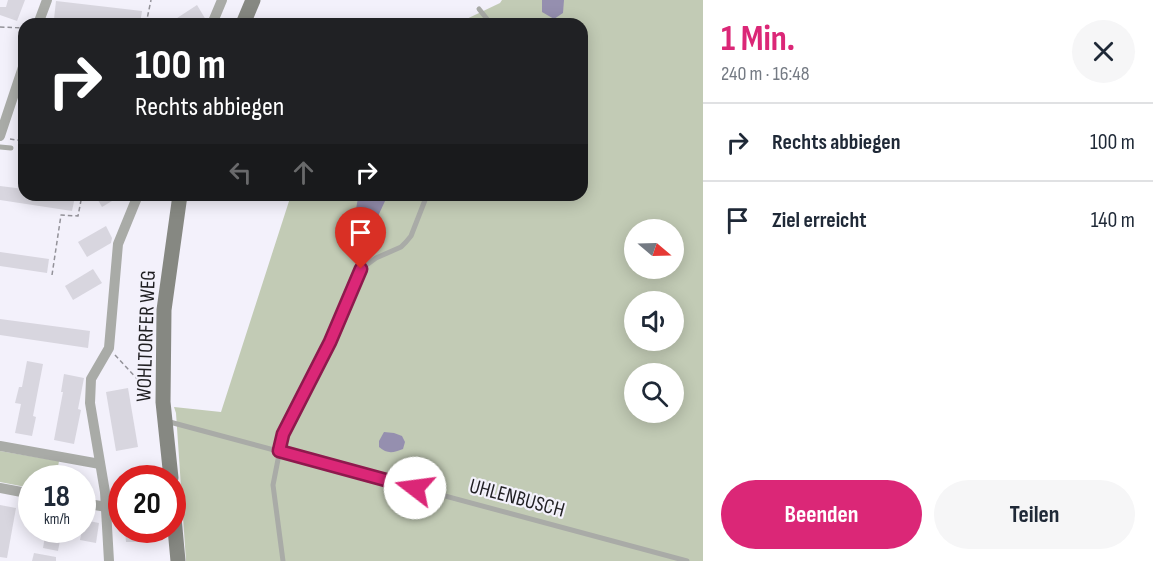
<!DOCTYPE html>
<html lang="de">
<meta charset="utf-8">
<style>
body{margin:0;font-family:"Sofia Sans Condensed",sans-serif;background:#f6f6f7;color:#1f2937;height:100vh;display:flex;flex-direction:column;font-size:22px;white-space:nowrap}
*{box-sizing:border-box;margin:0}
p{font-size:20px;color:#747a83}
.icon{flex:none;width:33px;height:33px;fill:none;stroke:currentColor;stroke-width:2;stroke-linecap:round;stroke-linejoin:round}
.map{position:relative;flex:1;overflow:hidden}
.panel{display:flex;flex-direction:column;background:#fff;width:450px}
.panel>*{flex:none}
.guide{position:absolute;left:18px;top:18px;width:570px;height:183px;border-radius:18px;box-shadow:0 3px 15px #0003;background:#202124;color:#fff;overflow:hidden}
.needle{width:39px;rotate:109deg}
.tools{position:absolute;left:624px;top:219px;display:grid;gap:12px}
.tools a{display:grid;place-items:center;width:60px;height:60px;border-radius:50%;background:#fff;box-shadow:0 3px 15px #0003;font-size:30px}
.speed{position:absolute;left:18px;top:465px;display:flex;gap:12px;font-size:30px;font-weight:700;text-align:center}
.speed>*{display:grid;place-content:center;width:78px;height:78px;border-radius:50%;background:#fff;box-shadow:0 3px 15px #0003;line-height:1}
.speed small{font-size:15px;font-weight:400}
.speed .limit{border:9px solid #d22;background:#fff;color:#111}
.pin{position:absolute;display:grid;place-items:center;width:51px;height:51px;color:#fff;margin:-62px -26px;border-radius:50% 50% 50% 0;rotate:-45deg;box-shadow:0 0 6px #0007}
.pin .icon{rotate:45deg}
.me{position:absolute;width:66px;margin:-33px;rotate:285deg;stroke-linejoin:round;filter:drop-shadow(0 0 4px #0008)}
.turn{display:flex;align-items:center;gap:21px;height:126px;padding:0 18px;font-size:27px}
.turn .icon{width:78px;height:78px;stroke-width:2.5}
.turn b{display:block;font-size:42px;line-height:51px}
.lanes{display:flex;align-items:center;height:57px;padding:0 18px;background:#0003;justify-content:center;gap:30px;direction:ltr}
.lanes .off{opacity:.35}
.round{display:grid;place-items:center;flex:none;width:63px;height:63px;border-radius:32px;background:#f6f6f7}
.head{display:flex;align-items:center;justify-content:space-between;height:102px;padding:0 18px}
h1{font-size:36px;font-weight:700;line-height:45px;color:#db2777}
.primary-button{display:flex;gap:12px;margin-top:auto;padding:12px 18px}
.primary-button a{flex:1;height:69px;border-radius:36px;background:#db2777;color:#fff;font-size:24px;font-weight:700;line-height:69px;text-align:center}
.primary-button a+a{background:#f6f6f7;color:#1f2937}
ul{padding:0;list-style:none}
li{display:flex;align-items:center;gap:18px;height:78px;padding:0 18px;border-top:2px solid #e0e1e3}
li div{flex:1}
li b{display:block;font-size:22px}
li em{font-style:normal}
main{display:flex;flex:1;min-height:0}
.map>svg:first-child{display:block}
.green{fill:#c2cbb5;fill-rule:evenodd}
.water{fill:#958faf}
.building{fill:#d8d6df}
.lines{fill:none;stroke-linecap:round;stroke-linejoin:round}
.path{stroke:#939299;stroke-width:1.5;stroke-dasharray:4.5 3;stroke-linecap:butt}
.lane{stroke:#a9aba7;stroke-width:5}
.street{stroke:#a9aba7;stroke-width:10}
.secondary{stroke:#868882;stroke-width:15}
.route-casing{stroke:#8e194d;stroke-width:15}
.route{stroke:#db2777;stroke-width:10}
.labels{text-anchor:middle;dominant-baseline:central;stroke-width:4.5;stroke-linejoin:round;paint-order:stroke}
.street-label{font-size:21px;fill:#1f1e21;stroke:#f3f1fb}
</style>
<main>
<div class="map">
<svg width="703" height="561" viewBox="0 0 703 561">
<rect width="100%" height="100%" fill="#f3f1fb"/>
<g class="green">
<path d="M 502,0 L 703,0 L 703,561 L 186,561 L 176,413 L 174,407 L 221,412 L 291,195 L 582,195 L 582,24 L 456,24 L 500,3 ZM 634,230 L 674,230 L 674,268 L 634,268 ZM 634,302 L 674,302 L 674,340 L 634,340 ZM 634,374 L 674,374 L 674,412 L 634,412 Z"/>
<path d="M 0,451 L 59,461 L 56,478 L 32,478 L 31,488 L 0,482 Z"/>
</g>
<g class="water">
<path d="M 542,0 L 564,0 L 563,13 L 554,19 L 542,12 Z"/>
<path d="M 361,195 L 386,195 L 385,201 L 368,238 L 357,247 L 350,242 L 358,198 Z"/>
<path d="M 384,432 L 394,433 L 402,436 L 405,442 L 403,449 C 393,453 387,454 379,447 L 379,441 Z"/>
</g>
<g class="building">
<path d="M 8,0 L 25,0 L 17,21 L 0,15 L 0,7 L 6,7 Z"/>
<path d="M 56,1 L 142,11 L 140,24 L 99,24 L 54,19 Z"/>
<path d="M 197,5 L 206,20 L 200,24 L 168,24 Z"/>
<path d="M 0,186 L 24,189 L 24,195 L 75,197 L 72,211 L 0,200 Z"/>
<path d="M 95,195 L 122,195 L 102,207 Z"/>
<path d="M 106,226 L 112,238 L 111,243 L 87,257 L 78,242 Z"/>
<path d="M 0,252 L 49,259 L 47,273 L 0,266 Z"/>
<path d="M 93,269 L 102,283 L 73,300 L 65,286 Z"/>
<path d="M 0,319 L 90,331 L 88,348 L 0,335 Z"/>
<path d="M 27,361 L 43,364 L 33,416 L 36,417 L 32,436 L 15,433 L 21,404 L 15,403 L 19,387 L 22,387 Z"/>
<path d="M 64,374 L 84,378 L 78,409 L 81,410 L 74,444 L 54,440 L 63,392 L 61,392 Z"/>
<path d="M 128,388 L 138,447 L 116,451 L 106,392 Z"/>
<path d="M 0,505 L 16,508 L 7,558 L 0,557 Z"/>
<path d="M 84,520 L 99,523 L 96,543 L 80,540 Z"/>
<path d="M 46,530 L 62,530 L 58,551 L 43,548 Z"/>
<path d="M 125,530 L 143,530 L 144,542 L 126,542 Z"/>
<path d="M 34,553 L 56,557 L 56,561 L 32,561 Z"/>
</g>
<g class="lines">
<g class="path">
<path d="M 52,21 L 78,24"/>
<path d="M 146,24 L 151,0"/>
<path d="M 0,27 L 24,28"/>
<path d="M 10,139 L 24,141"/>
<path d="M 52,275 L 61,215 L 78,216 L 82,195"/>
<path d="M 115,355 L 151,394"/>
</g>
<g class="lane">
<path d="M 479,9 L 491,24"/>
<path d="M 0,147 L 11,148"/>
<path d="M 166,421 L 687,561"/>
<path d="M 283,561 L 273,485 L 283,434 L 324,356 L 361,269 L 376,258 L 401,247 L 406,242 L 411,236 L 427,195"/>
</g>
<g class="street">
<path d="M 38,24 L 47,0"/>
<path d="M 212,24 L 222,0"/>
<path d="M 0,136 L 24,64"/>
<path d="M 0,446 L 100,464"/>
<path d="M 0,488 L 32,494"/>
<path d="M 82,503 L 107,507"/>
<path d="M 109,561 L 105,492 L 90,403 L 91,379 L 109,348 L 118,244 L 138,195"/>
</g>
<g class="secondary">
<path d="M 243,24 L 253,0"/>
<path d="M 171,478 L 163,402 L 164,310 L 180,195"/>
<path d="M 172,496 L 178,561"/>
</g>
</g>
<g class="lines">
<g class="route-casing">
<path id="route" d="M 361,269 L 330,342 L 283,434 L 279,451 L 415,488"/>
</g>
<use href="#route" class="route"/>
</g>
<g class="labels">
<g class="street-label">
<text transform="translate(146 336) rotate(-88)">WOHLTORFER WEG</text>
<text transform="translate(517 498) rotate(15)">UHLENBUSCH</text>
</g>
</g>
</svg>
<div class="tools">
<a><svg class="needle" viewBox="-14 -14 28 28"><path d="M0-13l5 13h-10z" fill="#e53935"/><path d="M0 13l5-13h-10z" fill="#747a83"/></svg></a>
<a><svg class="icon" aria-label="sound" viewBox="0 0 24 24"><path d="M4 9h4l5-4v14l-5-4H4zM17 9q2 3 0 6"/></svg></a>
<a><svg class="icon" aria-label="search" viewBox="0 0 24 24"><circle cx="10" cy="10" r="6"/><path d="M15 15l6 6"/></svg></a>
</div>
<div class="speed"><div>18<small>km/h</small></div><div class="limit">20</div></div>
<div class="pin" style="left:361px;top:269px;background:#d93025"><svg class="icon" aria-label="arrive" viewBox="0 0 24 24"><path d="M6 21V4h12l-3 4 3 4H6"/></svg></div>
<svg class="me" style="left:415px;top:488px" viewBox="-20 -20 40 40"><circle r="19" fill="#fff"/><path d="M0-13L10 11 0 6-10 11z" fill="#db2777"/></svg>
<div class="guide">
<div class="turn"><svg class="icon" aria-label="right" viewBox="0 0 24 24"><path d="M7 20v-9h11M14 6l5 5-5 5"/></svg><div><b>100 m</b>Rechts abbiegen</div></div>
<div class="lanes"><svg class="icon off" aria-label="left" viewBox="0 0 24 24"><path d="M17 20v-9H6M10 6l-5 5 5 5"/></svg><svg class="icon off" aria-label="ahead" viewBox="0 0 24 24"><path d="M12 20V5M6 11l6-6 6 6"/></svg><svg class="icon" aria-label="right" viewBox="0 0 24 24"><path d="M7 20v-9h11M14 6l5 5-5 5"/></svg></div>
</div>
</div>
<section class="panel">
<div class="head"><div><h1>1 Min.</h1><p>240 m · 16:48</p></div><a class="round"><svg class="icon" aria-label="close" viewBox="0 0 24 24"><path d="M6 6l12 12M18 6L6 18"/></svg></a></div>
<ul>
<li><svg class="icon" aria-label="right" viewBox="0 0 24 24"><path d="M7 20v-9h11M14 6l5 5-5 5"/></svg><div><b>Rechts abbiegen</b></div><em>100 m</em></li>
<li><svg class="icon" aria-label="arrive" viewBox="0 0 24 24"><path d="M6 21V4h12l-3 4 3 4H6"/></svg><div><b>Ziel erreicht</b></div><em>140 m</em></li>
</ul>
<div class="primary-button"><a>Beenden</a><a>Teilen</a></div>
</section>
</main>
